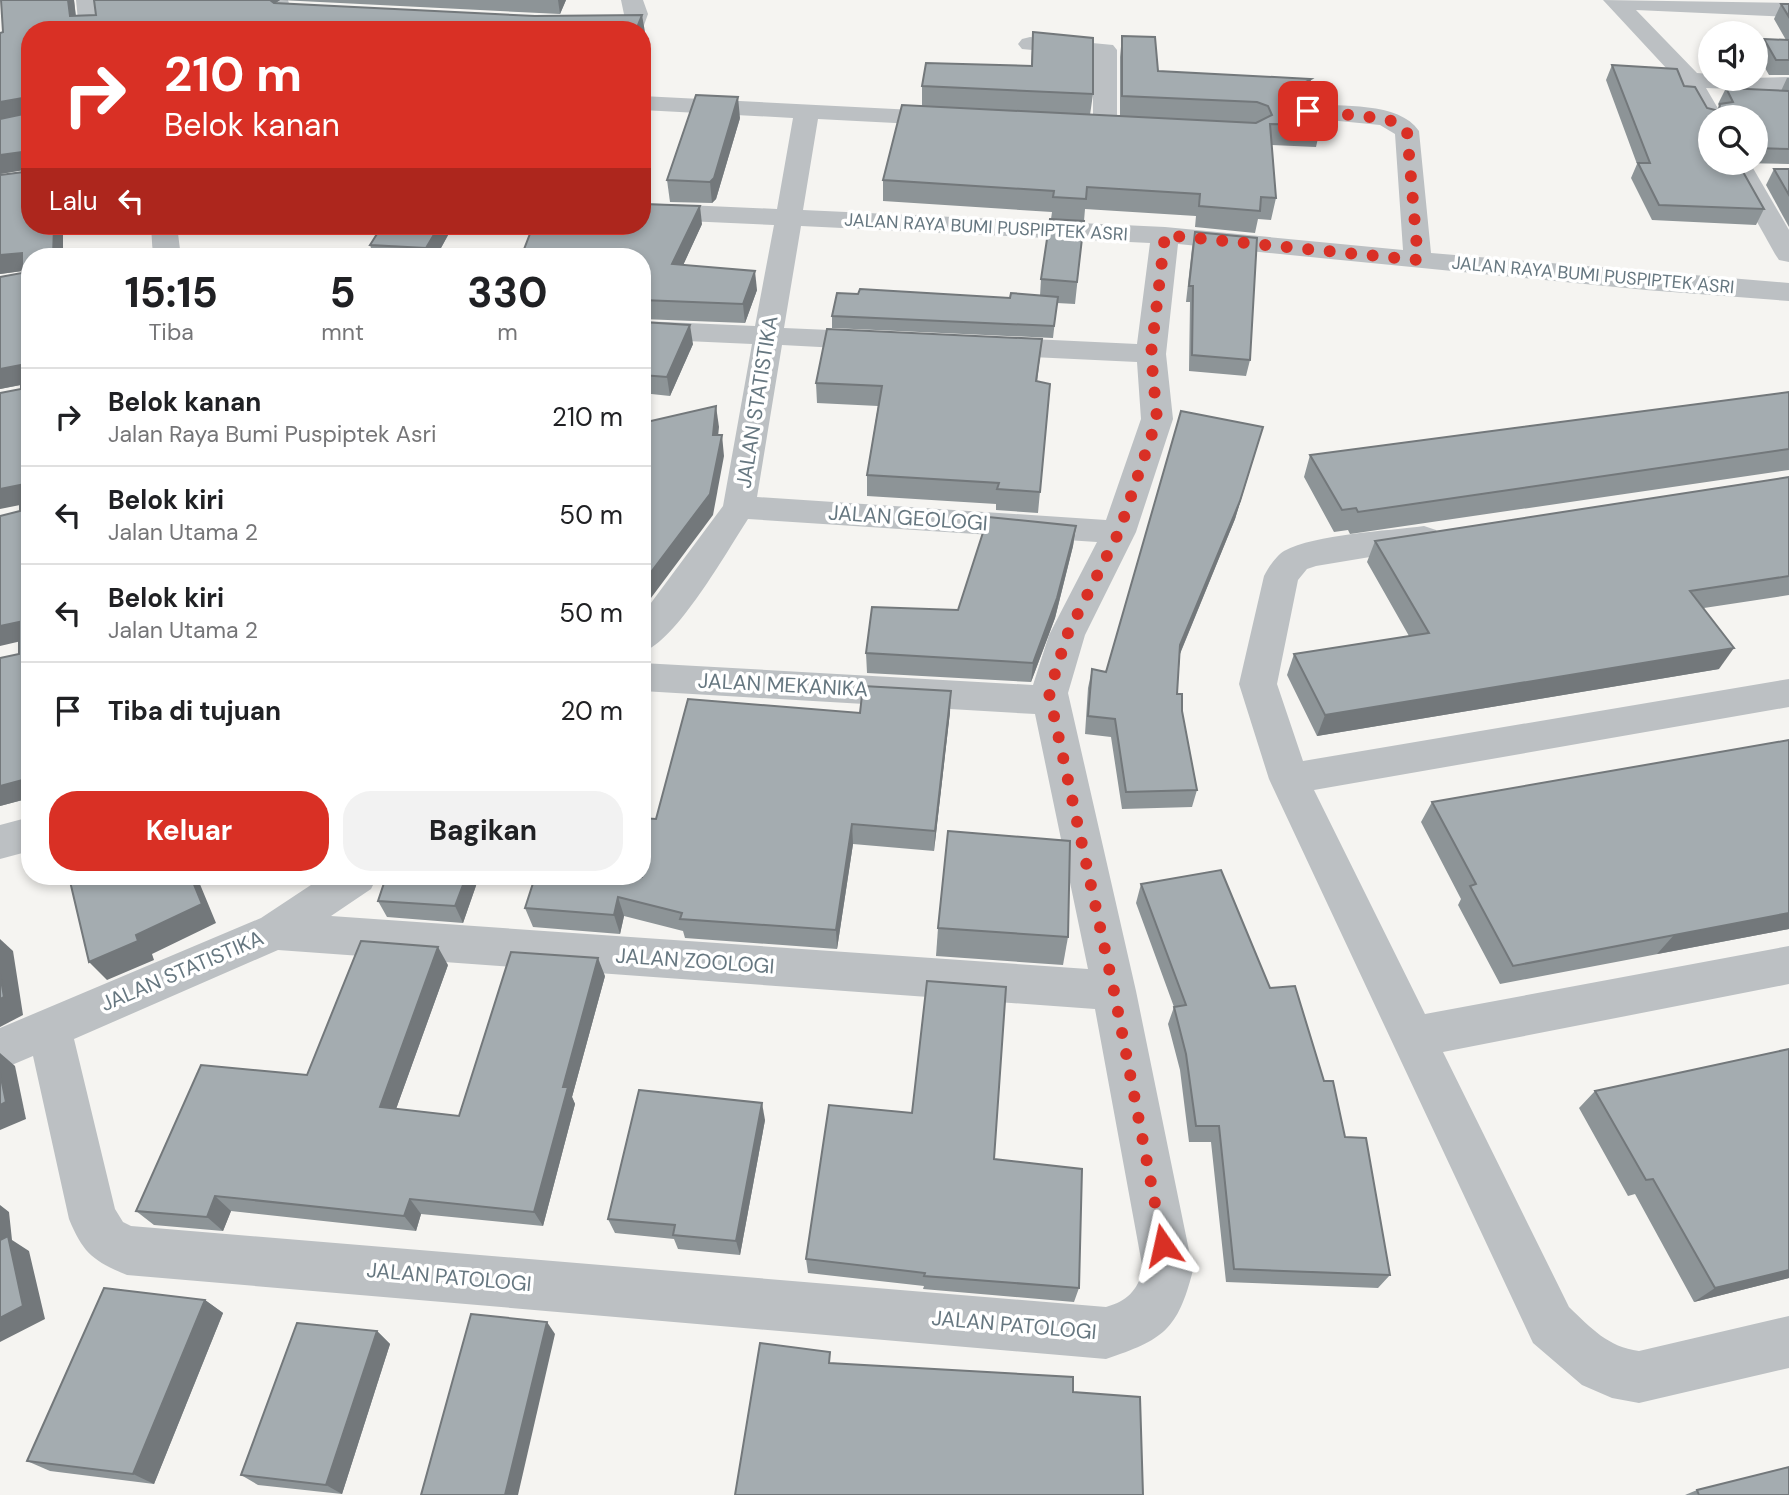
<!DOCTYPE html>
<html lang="id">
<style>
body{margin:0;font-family:"DM Sans",sans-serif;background:#f2f2f2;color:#202124;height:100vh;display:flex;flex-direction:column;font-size:26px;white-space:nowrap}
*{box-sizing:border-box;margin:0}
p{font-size:23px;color:#757577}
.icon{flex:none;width:38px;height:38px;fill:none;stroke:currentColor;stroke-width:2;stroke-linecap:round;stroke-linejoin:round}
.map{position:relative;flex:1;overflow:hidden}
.panel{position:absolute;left:21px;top:248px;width:630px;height:637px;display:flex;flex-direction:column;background:#fff;border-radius:28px;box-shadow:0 4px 10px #0003}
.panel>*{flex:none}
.hud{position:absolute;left:21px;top:21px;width:630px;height:214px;border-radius:28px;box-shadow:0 4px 10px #0003;background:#d93025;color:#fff;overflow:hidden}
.tools{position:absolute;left:1698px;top:21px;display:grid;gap:14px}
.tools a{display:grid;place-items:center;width:70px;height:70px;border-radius:50%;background:#fff;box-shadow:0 4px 10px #0003;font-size:35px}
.pin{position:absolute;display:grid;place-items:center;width:60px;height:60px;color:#fff;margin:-30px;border-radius:14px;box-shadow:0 4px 10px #0006}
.me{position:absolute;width:77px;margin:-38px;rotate:349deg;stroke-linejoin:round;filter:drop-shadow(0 0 5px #0008)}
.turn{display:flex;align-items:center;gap:24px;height:147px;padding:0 28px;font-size:32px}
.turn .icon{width:91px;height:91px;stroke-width:2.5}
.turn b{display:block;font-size:49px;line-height:60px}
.then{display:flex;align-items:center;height:66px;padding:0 28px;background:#0003;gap:14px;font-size:26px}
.eta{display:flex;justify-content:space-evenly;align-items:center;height:119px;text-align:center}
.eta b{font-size:42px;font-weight:700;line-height:49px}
.primary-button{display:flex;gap:14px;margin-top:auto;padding:14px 28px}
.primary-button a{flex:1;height:80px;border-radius:28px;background:#d93025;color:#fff;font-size:28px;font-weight:700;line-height:80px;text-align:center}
.primary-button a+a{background:#f2f2f2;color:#202124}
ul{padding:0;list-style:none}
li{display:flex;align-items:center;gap:21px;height:98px;padding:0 28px;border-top:2px solid #e0e0e0}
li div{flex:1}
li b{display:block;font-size:26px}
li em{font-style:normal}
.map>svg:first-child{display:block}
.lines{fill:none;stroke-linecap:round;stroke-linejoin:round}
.minor{fill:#bcc0c3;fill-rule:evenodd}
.wall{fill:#8d9497;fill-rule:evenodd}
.shaded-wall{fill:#73787b}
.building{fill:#a4acb0;stroke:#73787b;stroke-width:2}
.route{stroke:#d93025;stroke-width:12;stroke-dasharray:0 21.6}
.labels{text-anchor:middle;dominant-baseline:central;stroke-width:7;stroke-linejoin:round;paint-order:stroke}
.far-street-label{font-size:18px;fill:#667780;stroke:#fff}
.street-label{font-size:21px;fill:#667780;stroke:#fff}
</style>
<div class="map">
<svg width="1789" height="1495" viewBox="0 0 1789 1495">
<rect width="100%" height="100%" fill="#f5f4f1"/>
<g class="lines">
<g class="minor">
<path d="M 76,0 L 98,0 L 101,30 L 79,30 Z"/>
<path d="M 266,0 L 288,0 L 297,30 L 275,30 Z"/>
<path d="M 621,0 L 643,0 L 648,14 L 643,28 L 581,30 L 579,26 L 590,19 L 625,19 Z"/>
<path d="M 1603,0 L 1789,3 L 1789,17 L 1636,10 L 1697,73 L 1710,74 L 1710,79 L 1789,77 L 1789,91 L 1706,88 L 1723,117 L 1710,117 L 1710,124 L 1702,122 L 1680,83 Z"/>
<path d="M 1030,37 L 1113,45 L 1117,50 L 1117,126 L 1114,131 L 1096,131 L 1093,126 L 1093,56 L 1022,49 L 1018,44 L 1022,39 Z"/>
<path d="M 642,96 L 953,112 L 962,114 L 965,119 L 962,124 L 953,126 L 818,119 L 803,210 L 1165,227 L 1403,250 L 1395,134 L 1380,125 L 1308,118 L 1299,116 L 1296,111 L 1299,106 L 1308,104 C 1340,107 1399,101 1419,131 L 1431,253 L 1789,283 L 1789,301 L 1646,290 L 1178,244 L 1166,354 L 1173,419 L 1136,532 L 1085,635 L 1068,693 L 1136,991 L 1193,1270 C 1178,1330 1163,1340 1106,1359 L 127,1275 C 93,1261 83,1253 69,1219 L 33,1056 L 0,1070 L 0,1028 L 261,918 L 323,877 L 377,877 L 371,889 L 331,916 L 1088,969 L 1035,714 L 642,691 L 642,663 L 1033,685 L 1049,635 L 1097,542 L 748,519 C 727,551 676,642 642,652 L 642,615 L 723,506 L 752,344 L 642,339 L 642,321 L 755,326 L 774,225 L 642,219 L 642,203 L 777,209 L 793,118 L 642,110 ZM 801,226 L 1150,243 L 1137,344 L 989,337 L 978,340 L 974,346 L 978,352 L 989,355 L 1137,362 L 1141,419 L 1106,520 L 757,497 L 782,345 L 876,350 L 886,347 L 891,341 L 886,335 L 876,332 L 784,328 ZM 278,950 L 1095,1009 L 1143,1270 C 1137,1291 1127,1301 1106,1307 L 131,1226 L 123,1222 L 115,1209 L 74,1039 Z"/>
<path d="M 1724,163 L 1750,163 L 1789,230 L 1789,262 L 1779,260 L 1775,254 Z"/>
<path d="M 151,226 L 177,226 L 181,257 L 153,257 Z"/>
<path d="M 1424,526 L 1436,530 L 1441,538 L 1436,546 L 1316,566 L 1307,569 L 1298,580 L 1277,684 L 1303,761 L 1789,679 L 1789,707 L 1314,790 L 1425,1014 L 1789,946 L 1789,984 L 1443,1052 L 1569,1307 C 1591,1328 1608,1347 1639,1351 L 1789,1316 L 1789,1368 L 1639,1403 L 1612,1398 L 1582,1385 L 1533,1343 L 1269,779 L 1239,684 L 1264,576 C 1268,568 1276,556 1284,551 C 1315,534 1388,531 1424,526 Z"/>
<path d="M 30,817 L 30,851 L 0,859 L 0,825 Z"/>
</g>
</g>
<g class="wall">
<path d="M 1,0 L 74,0 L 76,16 L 96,15 L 94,0 L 566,0 L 560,14 L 280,0 L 275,3 L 645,32 L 30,30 L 63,226 L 63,257 L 30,257 L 30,798 L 0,806 L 0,658 L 19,654 L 21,385 L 0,389 L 22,273 L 22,271 L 0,274 L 0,175 L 23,172 L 23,170 L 0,174 L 3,32 Z"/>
<path d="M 1781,4 L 1789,4 L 1789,75 L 1769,75 L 1757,54 L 1764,39 L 1786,40 L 1774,19 Z"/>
<path d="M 1033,32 L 1093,94 L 1090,115 L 1120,116 L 1120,57 L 1122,36 L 1158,71 L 1311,79 L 1307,98 L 1321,125 L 1316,147 L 1272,145 L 1276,198 L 1271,220 L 1258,219 L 1255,233 L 1195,227 L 1196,216 L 1085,209 L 1084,221 L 1051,219 L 1052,212 L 883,201 L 883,180 L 922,106 L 922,86 L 1031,66 Z"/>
<path d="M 1612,65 L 1684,86 L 1707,108 L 1717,110 L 1719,106 L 1718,104 L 1726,88 L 1781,91 L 1787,78 L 1789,78 L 1789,164 L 1738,163 L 1764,209 L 1756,225 L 1652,220 L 1631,178 L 1637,164 L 1606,80 ZM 1755,117 L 1755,163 L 1710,163 Z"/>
<path d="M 740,118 L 716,199 L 712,203 L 670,202 L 667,180 Z"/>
<path d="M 1774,169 L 1789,169 L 1789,227 L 1766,185 Z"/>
<path d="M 1084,221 L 1075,304 L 1057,303 L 1053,338 L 832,328 L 832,316 L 858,294 L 1010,298 L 1040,296 L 1041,279 Z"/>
<path d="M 702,224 L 683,265 L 757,290 L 745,323 L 642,319 L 642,257 Z"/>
<path d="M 382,226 L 453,226 L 436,257 L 374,257 L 370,245 Z"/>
<path d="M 1195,232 L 1250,360 L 1246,376 L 1189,371 L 1190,302 L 1186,302 L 1192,248 Z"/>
<path d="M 642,322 L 693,344 L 670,396 L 642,393 Z"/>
<path d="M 1042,339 L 1037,382 L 1050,384 L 1038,513 L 996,510 L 996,504 L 867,496 L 867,475 L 878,406 L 817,403 L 816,383 Z"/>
<path d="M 1789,392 L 1789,470 L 1350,534 L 1348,530 L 1334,532 L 1304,477 L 1310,455 Z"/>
<path d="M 1263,427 L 1235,519 L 1180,654 L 1177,694 L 1197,790 L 1192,807 L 1122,809 L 1111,737 L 1085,734 L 1088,688 L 1092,669 L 1106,672 Z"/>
<path d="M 1789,477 L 1789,595 L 1704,608 L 1719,669 L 1317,736 L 1287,675 L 1294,654 L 1409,636 L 1367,562 L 1375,541 Z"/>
<path d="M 1076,526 L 1073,546 L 1055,618 L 1031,682 L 867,673 L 866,653 L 958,610 Z"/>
<path d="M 950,712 L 934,851 L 853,844 L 837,949 L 685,938 L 683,931 L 624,916 L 620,934 L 533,927 L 525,908 L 656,819 L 860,713 Z"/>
<path d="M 1432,802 L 1789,929 L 1500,984 L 1458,905 L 1461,899 L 1421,822 Z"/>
<path d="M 479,877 L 463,923 L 387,917 L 378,901 Z"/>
<path d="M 1141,884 L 1270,988 L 1324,1081 L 1345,1137 L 1390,1275 L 1378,1288 L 1226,1282 L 1211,1142 L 1189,1142 L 1180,1070 L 1168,1024 L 1174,1007 L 1136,903 Z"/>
<path d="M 938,928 L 1068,937 L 1063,965 L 936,956 Z"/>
<path d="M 448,965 L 396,1109 L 459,1116 L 605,976 L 572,1097 L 575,1104 L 543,1226 L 421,1214 L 416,1231 L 231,1211 L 223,1231 L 154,1225 L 136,1211 L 307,1075 Z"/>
<path d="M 1595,1091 L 1789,1278 L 1694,1302 L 1635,1194 L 1628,1196 L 1579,1108 Z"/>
<path d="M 765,1120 L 740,1255 L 678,1249 L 674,1239 L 615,1233 L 608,1219 Z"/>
<path d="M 994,1159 L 1079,1288 L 1074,1302 L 923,1289 L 924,1286 L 808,1273 L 806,1259 Z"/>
<path d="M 205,1300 L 223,1313 L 154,1484 L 50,1471 L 27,1461 Z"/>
<path d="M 377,1331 L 390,1344 L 342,1494 L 258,1485 L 241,1475 Z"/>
<path d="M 1697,1490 L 1789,1495 L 1685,1495 Z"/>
</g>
<g class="shaded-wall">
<path d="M 68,0 L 74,0 L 77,30 L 70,16 Z"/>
<path d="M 263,0 L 280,0 L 267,9 Z"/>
<path d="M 558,0 L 566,0 L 560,14 Z"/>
<path d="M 642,15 L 645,32 L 642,37 L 642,30 L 636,30 Z"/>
<path d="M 1311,79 L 1306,100 L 1299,91 L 1302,84 Z"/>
<path d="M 738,97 L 740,118 L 716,199 L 712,203 L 710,182 Z"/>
<path d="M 23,98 L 30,115 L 0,120 L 0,102 Z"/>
<path d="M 23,152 L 30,169 L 0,174 L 0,155 Z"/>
<path d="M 700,206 L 702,224 L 675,283 L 672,264 Z"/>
<path d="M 54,226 L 63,226 L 63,257 L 53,257 Z"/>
<path d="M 439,226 L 453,226 L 436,257 L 429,257 L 426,248 Z"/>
<path d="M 22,253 L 30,270 L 0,274 L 0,255 Z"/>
<path d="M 755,271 L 757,290 L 745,323 L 743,304 Z"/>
<path d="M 690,325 L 693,344 L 670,396 L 667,377 Z"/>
<path d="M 21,365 L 30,383 L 0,389 L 0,369 Z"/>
<path d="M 716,406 L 719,427 L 716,456 L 713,435 Z"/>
<path d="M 1263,427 L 1235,519 L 1176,663 L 1180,645 Z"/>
<path d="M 722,435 L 724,456 L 713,515 L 642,610 L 642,584 Z"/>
<path d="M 20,485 L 30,503 L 0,509 L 0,489 Z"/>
<path d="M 1076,526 L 1073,546 L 1055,618 L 1031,682 L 1033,663 Z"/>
<path d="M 19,622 L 30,639 L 0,646 L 0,626 Z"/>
<path d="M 1734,648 L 1719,669 L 1317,736 L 1325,715 Z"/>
<path d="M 951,691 L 950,712 L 934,851 L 935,831 Z"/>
<path d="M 30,778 L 30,798 L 0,806 L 0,786 Z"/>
<path d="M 852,824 L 853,844 L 837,949 L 836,930 Z"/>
<path d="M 191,877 L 197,877 L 216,923 L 152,954 L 154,960 L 107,980 L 89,962 L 136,935 Z"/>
<path d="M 466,877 L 479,877 L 463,923 L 455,906 Z"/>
<path d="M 618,897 L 624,916 L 620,934 L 614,915 Z"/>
<path d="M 1789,913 L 1789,929 L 1657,954 L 1674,935 Z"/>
<path d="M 0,939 L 13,951 L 23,1015 L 0,1027 Z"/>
<path d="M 438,947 L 448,965 L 391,1123 L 380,1107 Z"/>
<path d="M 598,958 L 605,976 L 572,1097 L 575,1104 L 543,1226 L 534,1212 L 563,1087 Z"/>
<path d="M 0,1053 L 15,1066 L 26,1119 L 0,1130 Z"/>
<path d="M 762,1103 L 765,1120 L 740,1255 L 736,1241 Z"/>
<path d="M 215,1196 L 231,1211 L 223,1231 L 207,1217 Z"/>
<path d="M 410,1199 L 421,1214 L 416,1231 L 404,1216 Z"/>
<path d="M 0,1205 L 9,1212 L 12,1240 L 29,1251 L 45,1319 L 0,1342 Z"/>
<path d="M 1789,1270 L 1789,1278 L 1694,1302 L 1715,1288 Z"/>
<path d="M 205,1300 L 223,1313 L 154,1484 L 133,1474 Z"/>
<path d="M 547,1322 L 555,1334 L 518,1495 L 505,1495 Z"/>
<path d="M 377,1331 L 390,1344 L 342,1494 L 326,1485 Z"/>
</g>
<g class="building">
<path d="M 1,0 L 68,0 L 70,16 L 96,15 L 94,0 L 270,0 L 274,3 L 535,16 L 642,15 L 636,30 L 30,30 L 30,226 L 54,226 L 53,257 L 30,257 L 30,778 L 0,786 L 0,658 L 19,654 L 19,622 L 0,626 L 0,516 L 20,511 L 20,485 L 0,489 L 0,393 L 21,389 L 21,365 L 0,369 L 0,277 L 22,273 L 22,253 L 0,255 L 0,175 L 23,172 L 23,152 L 0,155 L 0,119 L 24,114 L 23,98 L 0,102 L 0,33 L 3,32 Z"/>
<path d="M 1781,4 L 1789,4 L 1789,17 Z"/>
<path d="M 1033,32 L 1093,38 L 1093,94 L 922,86 L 926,63 L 1032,66 Z"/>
<path d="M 1122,36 L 1155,37 L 1158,71 L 1311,79 L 1302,84 L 1299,91 L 1304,98 L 1316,99 L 1321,125 L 1270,124 L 1276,198 L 1261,197 L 1260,211 L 1199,206 L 1200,194 L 1087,187 L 1086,199 L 1053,197 L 1054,191 L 883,180 L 902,105 L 1256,123 L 1272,115 L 1268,106 L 1257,102 L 1122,96 Z"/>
<path d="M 1764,39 L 1789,40 L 1789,60 L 1776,60 Z"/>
<path d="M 1612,65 L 1677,69 L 1684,86 L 1695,87 L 1707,108 L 1719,111 L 1720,104 L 1733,102 L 1726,88 L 1789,91 L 1789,149 L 1755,148 L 1755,117 L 1710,117 L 1710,163 L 1738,163 L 1764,209 L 1659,205 L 1638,163 L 1650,163 Z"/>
<path d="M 696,95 L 738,97 L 714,178 L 710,182 L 667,180 Z"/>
<path d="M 1774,169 L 1789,169 L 1789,195 Z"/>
<path d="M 642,204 L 700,206 L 672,264 L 755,271 L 743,304 L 642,300 L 642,257 L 521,257 L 533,226 L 642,226 Z"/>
<path d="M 1050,219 L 1084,221 L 1077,282 L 1041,279 Z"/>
<path d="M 382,226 L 439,226 L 426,248 L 370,245 Z"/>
<path d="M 1195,232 L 1257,238 L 1250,360 L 1192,355 L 1193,286 L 1189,286 Z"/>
<path d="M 860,289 L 1010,298 L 1011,293 L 1058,297 L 1054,326 L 832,316 L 837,293 L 858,294 Z"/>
<path d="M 642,322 L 690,325 L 667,377 L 642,375 Z"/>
<path d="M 827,329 L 1042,339 L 1036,381 L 1050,384 L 1040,492 L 997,489 L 999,483 L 867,475 L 882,386 L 816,383 Z"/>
<path d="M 1789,392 L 1789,449 L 1358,512 L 1356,508 L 1342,510 L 1310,455 Z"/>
<path d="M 716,406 L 713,435 L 722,435 L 710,494 L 642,584 L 642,423 Z"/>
<path d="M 1181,411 L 1263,427 L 1240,501 L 1180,645 L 1177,694 L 1182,694 L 1182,711 L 1197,790 L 1126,792 L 1115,719 L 1088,716 L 1092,669 L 1106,672 Z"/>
<path d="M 1789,477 L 1789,576 L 1690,591 L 1734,648 L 1325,715 L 1294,654 L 1429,633 L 1375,541 Z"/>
<path d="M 988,517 L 1076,526 L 1057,598 L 1033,663 L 866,653 L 872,607 L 958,610 Z"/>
<path d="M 863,686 L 951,691 L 935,831 L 852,824 L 836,930 L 680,919 L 682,913 L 618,897 L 614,915 L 525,908 L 535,877 L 642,877 L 642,818 L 656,819 L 688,699 L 860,713 Z"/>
<path d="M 1789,740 L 1789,913 L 1513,966 L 1470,886 L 1476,884 L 1432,802 Z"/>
<path d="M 948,831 L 1070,841 L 1068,937 L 938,928 Z"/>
<path d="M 1221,870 L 1270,988 L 1295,986 L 1324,1081 L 1333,1081 L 1345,1137 L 1366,1138 L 1390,1275 L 1234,1269 L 1219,1126 L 1196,1126 L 1186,1054 L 1174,1007 L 1186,1005 L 1141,884 Z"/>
<path d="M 69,877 L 191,877 L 202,904 L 136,935 L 138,941 L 89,962 Z"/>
<path d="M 386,877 L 466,877 L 455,906 L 378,901 Z"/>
<path d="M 361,941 L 438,947 L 380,1107 L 459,1116 L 511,952 L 598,958 L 563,1087 L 568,1087 L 534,1212 L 410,1199 L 404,1216 L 215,1196 L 207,1217 L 136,1211 L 201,1065 L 307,1075 Z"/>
<path d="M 0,974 L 4,997 L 0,999 Z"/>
<path d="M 927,981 L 1006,987 L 994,1159 L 1082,1169 L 1079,1288 L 924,1276 L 925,1273 L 806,1259 L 829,1105 L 912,1113 Z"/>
<path d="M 1789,1049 L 1789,1270 L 1715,1288 L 1653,1179 L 1646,1180 L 1595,1091 Z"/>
<path d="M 0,1073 L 6,1102 L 0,1105 Z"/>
<path d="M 639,1090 L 762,1103 L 736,1241 L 673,1235 L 675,1225 L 608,1219 Z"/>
<path d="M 8,1236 L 23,1306 L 0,1318 L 0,1240 Z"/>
<path d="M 104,1288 L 205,1300 L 133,1474 L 27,1461 Z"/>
<path d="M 471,1314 L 547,1322 L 505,1495 L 421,1495 Z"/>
<path d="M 297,1323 L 377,1331 L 326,1485 L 241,1475 Z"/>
<path d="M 760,1343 L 830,1352 L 829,1363 L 1073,1377 L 1073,1392 L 1140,1397 L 1143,1495 L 735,1495 Z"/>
<path d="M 1789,1467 L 1789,1495 L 1699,1495 L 1697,1490 Z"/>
</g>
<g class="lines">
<path class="route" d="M 1163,1245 L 1114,991 L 1049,693 L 1067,635 L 1119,532 L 1157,419 L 1151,354 L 1165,235 L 1418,260 L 1407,131 L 1392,121 L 1381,118 L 1308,111"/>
</g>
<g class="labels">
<g class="far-street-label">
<text transform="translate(986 227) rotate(3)">JALAN RAYA BUMI PUSPIPTEK ASRI</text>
<text transform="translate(1593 275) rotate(5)">JALAN RAYA BUMI PUSPIPTEK ASRI</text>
</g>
<g class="street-label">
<text transform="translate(757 402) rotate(-81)">JALAN STATISTIKA</text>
<text transform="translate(908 518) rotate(4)">JALAN GEOLOGI</text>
<text transform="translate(783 685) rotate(3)">JALAN MEKANIKA</text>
<text transform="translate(695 961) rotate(4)">JALAN ZOOLOGI</text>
<text transform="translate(182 971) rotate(-23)">JALAN STATISTIKA</text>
<text transform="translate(449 1277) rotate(5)">JALAN PATOLOGI</text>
<text transform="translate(1014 1325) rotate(5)">JALAN PATOLOGI</text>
</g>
</g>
</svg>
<div class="tools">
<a><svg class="icon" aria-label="sound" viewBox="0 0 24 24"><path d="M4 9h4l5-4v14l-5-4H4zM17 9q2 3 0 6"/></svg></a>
<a><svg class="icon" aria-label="search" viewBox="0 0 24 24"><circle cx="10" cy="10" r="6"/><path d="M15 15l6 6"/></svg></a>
</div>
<div class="pin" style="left:1308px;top:111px;background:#d93025"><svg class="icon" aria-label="arrive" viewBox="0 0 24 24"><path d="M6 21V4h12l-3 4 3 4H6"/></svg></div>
<svg class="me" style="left:1163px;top:1245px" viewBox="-20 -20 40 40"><path d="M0-17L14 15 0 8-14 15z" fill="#d93025" stroke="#fff" stroke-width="4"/></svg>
<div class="hud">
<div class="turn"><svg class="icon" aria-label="right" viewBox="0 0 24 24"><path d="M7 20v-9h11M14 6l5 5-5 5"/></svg><div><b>210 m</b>Belok kanan</div></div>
<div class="then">Lalu<svg class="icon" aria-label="left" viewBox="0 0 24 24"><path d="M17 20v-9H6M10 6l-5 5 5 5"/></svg></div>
</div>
<section class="panel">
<div class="eta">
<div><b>15:15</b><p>Tiba</p></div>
<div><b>5</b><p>mnt</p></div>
<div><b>330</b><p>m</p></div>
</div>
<ul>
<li><svg class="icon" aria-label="right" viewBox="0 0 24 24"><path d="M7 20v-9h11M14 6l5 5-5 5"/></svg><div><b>Belok kanan</b><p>Jalan Raya Bumi Puspiptek Asri</p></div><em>210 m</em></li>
<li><svg class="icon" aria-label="left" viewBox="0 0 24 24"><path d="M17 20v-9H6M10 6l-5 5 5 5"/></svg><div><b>Belok kiri</b><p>Jalan Utama 2</p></div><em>50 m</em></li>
<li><svg class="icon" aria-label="left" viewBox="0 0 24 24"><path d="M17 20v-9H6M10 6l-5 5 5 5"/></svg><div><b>Belok kiri</b><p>Jalan Utama 2</p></div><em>50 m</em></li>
<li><svg class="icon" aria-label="arrive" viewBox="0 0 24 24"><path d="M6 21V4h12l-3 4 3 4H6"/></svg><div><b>Tiba di tujuan</b></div><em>20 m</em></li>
</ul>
<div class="primary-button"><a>Keluar</a><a>Bagikan</a></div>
</section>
</div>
